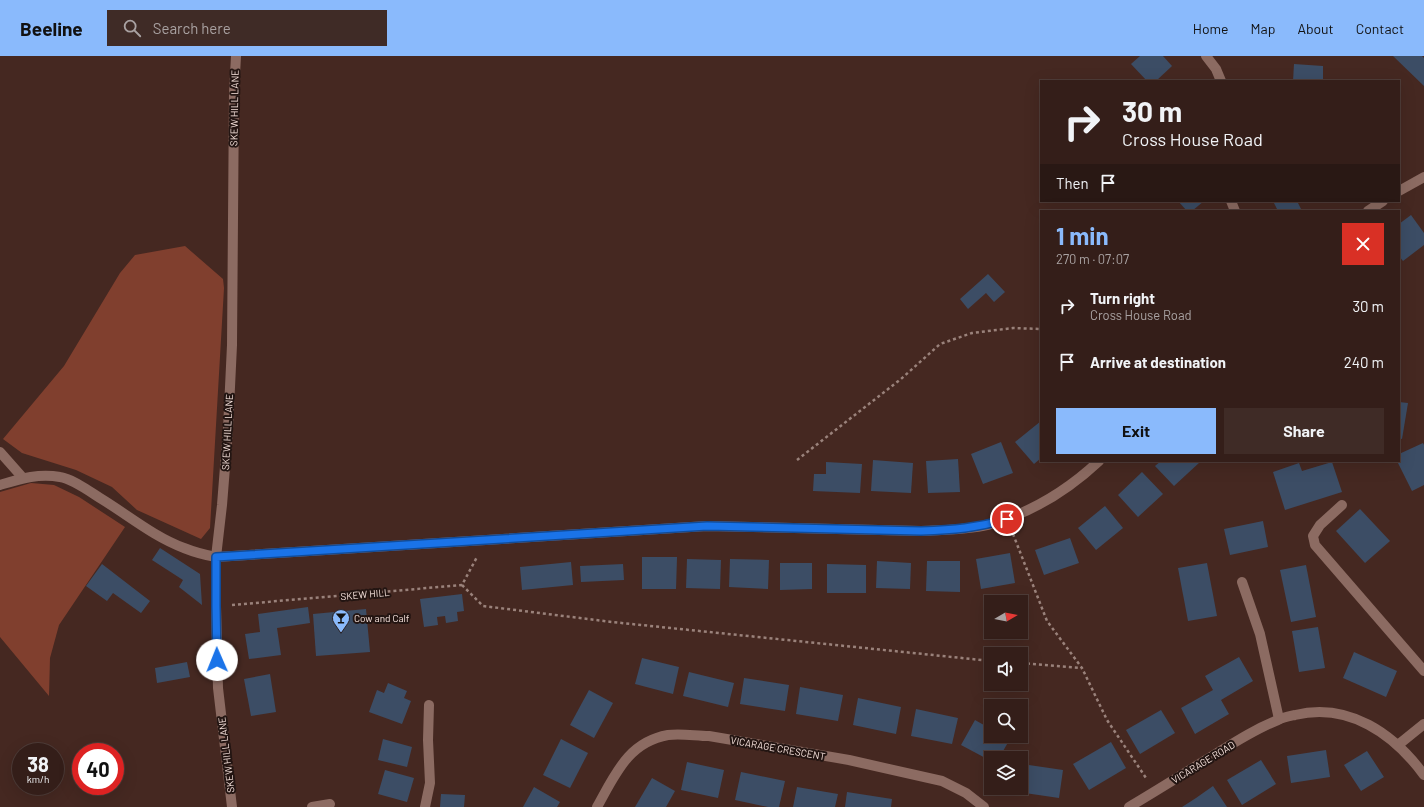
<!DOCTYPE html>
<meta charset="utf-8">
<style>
body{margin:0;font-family:Barlow,sans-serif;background:#3f2b26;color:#f1f3f6;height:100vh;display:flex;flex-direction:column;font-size:15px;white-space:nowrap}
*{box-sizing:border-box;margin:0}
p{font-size:13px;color:#a9a2a2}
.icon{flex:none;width:22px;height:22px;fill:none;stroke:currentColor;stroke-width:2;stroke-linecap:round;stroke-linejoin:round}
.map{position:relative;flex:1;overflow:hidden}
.panel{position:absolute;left:1040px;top:154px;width:360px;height:252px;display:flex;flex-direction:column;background:#341e19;border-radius:0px;box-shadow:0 4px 16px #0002,0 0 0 1px #4e3c38}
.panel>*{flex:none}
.top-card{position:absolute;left:1040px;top:24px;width:360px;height:122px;border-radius:0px;box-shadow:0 4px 16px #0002,0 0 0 1px #4e3c38;background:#341e19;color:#f1f3f6;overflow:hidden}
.needle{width:26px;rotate:80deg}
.fabs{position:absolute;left:984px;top:539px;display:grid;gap:8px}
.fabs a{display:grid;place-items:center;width:44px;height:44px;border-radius:0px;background:#341e19;box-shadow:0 4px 16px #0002,0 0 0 1px #4e3c38;font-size:20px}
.speed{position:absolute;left:12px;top:687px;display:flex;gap:8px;font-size:20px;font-weight:700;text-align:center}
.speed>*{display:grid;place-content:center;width:52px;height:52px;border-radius:50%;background:#341e19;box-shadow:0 4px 16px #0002,0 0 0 1px #4e3c38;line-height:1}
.speed small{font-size:10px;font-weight:400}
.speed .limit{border:6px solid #d22;background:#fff;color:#111}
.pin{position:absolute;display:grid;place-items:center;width:34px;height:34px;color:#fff;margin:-17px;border:2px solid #fff;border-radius:50%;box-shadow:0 1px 4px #0007}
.me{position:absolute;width:44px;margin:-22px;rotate:359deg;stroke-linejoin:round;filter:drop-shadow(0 0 3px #0008)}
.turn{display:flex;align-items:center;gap:14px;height:84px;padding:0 16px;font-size:18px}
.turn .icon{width:52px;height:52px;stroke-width:2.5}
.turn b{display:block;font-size:28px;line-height:34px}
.then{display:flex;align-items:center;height:38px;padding:0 16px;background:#0003;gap:8px;font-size:15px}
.round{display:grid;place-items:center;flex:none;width:42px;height:42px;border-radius:0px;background:#3f2b26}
.headline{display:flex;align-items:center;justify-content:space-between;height:68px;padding:0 16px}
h1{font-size:24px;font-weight:700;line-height:30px;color:#8abafc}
.button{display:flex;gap:8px;margin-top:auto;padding:8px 16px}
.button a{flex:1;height:46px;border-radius:0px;background:#8abafc;color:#111;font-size:16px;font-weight:700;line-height:46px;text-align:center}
.button a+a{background:#3f2b26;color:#f1f3f6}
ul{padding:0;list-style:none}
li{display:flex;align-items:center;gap:12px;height:56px;padding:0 16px}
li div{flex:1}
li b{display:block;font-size:15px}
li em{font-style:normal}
header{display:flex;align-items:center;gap:24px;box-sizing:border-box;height:56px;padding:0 20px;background:#8abafc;color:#111}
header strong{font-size:19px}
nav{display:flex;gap:22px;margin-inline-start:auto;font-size:14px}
.search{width:280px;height:36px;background:#3f2b26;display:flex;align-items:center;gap:10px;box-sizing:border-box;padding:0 14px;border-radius:0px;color:#a9a2a2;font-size:15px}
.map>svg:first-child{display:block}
.green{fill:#803f2e}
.building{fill:#3c4d65}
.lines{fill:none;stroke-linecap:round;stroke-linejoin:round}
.path{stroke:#9a827b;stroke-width:2.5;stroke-dasharray:3 3;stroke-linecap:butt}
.minor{stroke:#8c6b62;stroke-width:10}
.route-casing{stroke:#114b97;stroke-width:10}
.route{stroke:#1a73e8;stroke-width:7}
.labels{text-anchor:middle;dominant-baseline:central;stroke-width:4;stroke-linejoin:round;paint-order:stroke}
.street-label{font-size:10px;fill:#f6e2dc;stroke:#231512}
.poi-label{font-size:10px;fill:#f6e2dc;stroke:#231512;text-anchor:start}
</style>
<header>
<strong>Beeline</strong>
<div class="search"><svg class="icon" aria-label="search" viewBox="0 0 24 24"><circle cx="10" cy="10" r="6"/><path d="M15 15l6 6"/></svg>Search here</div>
<nav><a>Home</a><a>Map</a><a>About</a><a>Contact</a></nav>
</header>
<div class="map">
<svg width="1424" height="751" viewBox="0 0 1424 751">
<rect width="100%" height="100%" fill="#452821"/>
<g class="green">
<path d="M 185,190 L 223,223 L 224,232 L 210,472 L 201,483 L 137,454 L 112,431 L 76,414 L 22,397 L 3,383 L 64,310 L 120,217 L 135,199 Z"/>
<path d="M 31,427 L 54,429 L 79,441 L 125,471 L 59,569 L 50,602 L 49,640 L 0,581 L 0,436 Z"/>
</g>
<g class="building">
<path d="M 1140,0 L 1163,0 L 1172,10 L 1156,25 L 1147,25 L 1131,8 Z"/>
<path d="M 1393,0 L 1422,0 L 1424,2 L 1424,30 Z"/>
<path d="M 1294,8 L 1323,10 L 1323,25 L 1293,25 Z"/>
<path d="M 1178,145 L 1204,145 L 1192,155 L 1187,155 Z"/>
<path d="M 1273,145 L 1297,145 L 1302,155 L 1278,155 Z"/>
<path d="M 1411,159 L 1424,177 L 1424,189 L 1403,205 L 1399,200 L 1399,168 Z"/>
<path d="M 988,218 L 1005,236 L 994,246 L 986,237 L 968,253 L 960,243 Z"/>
<path d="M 1399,346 L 1408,347 L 1402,383 L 1399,382 Z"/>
<path d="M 1041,365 L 1041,402 L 1034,408 L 1015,386 Z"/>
<path d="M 1001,386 L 1013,417 L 983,428 L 971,398 Z"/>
<path d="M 1423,387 L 1424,389 L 1424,429 L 1412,435 L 1397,405 L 1399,405 L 1399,398 Z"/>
<path d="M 958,403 L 960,436 L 928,437 L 926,405 Z"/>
<path d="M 873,404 L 913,407 L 911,437 L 871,435 Z"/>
<path d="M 1161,405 L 1199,405 L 1200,406 L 1174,430 L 1155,410 Z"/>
<path d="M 826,406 L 862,408 L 860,437 L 813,435 L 814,418 L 826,418 Z"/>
<path d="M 1332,406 L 1342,436 L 1285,454 L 1273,416 L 1299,407 L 1302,415 Z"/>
<path d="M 1142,416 L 1163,438 L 1138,461 L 1118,439 Z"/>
<path d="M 1105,450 L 1123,472 L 1096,494 L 1078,472 Z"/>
<path d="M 1360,453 L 1390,485 L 1365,507 L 1336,475 Z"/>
<path d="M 1263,465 L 1268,491 L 1230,499 L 1224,473 Z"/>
<path d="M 1070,482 L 1079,507 L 1044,519 L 1035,494 Z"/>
<path d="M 160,492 L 200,518 L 202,549 L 179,531 L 183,524 L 152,504 Z"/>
<path d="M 1010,497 L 1015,527 L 981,533 L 976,503 Z"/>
<path d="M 642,501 L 677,501 L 676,533 L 642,533 Z"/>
<path d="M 687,503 L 721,504 L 720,533 L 686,532 Z"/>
<path d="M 730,503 L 769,504 L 768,533 L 729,531 Z"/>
<path d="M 877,505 L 911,507 L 910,533 L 876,532 Z"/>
<path d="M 927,505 L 960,505 L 960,536 L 926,535 Z"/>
<path d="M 571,506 L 573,529 L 522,534 L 520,511 Z"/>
<path d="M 780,507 L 812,507 L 812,533 L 780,534 Z"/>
<path d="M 1207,507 L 1217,560 L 1188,565 L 1178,512 Z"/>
<path d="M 102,508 L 150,545 L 141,557 L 113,537 L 107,545 L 86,530 Z"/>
<path d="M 623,508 L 624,524 L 581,526 L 580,510 Z"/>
<path d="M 827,508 L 866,509 L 866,537 L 827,537 Z"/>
<path d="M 1306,509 L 1316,561 L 1291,566 L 1280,514 Z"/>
<path d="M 462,538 L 464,555 L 457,556 L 458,565 L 446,567 L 445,560 L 437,561 L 438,569 L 424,571 L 420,543 Z"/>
<path d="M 308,551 L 310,567 L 277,572 L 281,599 L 249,603 L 245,578 L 260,576 L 258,558 Z"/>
<path d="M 366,553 L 370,596 L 316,600 L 313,558 Z"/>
<path d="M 1318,571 L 1325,612 L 1299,616 L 1292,575 Z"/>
<path d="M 1354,596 L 1397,615 L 1386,641 L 1343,622 Z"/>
<path d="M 1239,601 L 1253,625 L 1221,644 L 1229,658 L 1195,678 L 1181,652 L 1213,634 L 1205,620 Z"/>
<path d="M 642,602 L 679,611 L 673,638 L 635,628 Z"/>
<path d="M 187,606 L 190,621 L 157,627 L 155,612 Z"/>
<path d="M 689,616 L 734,627 L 728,651 L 683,640 Z"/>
<path d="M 270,618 L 276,656 L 251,660 L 244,623 Z"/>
<path d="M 744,622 L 789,629 L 785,655 L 740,648 Z"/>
<path d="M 388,627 L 407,635 L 404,642 L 411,645 L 402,668 L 369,656 L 377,634 L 384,637 Z"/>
<path d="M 800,631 L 843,639 L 838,665 L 796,658 Z"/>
<path d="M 589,634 L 613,647 L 594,682 L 570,669 Z"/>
<path d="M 858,642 L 901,651 L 896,678 L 853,669 Z"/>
<path d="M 916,653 L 958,662 L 952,688 L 911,680 Z"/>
<path d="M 1161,654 L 1175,677 L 1140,698 L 1126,674 Z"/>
<path d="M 975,664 L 991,673 L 991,680 L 1004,680 L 1010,683 L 999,702 L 991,702 L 991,705 L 961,689 Z"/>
<path d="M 383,683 L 412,691 L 407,711 L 378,704 Z"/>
<path d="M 561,683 L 588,697 L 570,732 L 543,719 Z"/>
<path d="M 1111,686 L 1126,712 L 1089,734 L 1073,708 Z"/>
<path d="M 1326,694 L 1330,721 L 1291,727 L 1287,700 Z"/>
<path d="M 1367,695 L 1384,721 L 1361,735 L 1344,709 Z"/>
<path d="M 1261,704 L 1276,728 L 1242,749 L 1227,724 Z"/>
<path d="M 687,706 L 724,714 L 718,742 L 681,734 Z"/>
<path d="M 1022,708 L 1063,714 L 1059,742 L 1018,736 L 1019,732 L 1021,732 Z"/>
<path d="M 385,714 L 414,722 L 407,746 L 378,738 Z"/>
<path d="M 741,716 L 785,725 L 779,751 L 768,751 L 735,744 Z"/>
<path d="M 652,722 L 675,735 L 666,751 L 635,751 Z"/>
<path d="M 1213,730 L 1227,751 L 1182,751 L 1196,742 Z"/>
<path d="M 534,731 L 560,746 L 557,751 L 523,751 Z"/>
<path d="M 797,731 L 838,738 L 835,751 L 793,751 Z"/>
<path d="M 847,736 L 892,743 L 891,751 L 845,751 Z"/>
<path d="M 441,738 L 465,739 L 464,751 L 440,751 Z"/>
</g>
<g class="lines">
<g class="path">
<path d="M 797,404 L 901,323 L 940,288 L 972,277 L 1013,272 L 1041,273"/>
<path d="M 1013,478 L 1047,565 L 1082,612 L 1107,664 L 1146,722"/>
<path d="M 462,529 L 483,550 L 612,566 L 991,605"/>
<path d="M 232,549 L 462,529 L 477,501"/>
<path d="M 1021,607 L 1082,612"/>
</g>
<g class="minor">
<path d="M 1206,0 L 1216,13 L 1221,25"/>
<path d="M 1399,135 L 1424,121"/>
<path d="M 1231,145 L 1235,155"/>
<path d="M 1368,155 L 1383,145"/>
<path d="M 0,396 L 23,422"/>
<path d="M 0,429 C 20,423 38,417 60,421 C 73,423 89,435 100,442 C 128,459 154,481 184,492 C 194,496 205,499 216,501 L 707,470 L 921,475 C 943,474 967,474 988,469 C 1031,457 1067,435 1099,405"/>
<path d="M 1342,449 L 1320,469 L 1313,480 L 1315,489 L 1424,615"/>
<path d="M 1242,526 L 1260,578 L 1279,663"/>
<path d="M 1398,689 L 1424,668"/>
<path d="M 232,751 L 218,632 L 216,550 L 216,501 L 222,449 L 228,373 L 232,289 L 234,37 L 236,0"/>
<path d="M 312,751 L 330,748"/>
<path d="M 425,751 L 430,727 L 428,684 L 429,649"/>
<path d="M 597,751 C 615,719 628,686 668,679 C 681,677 696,680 709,680 L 849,704 L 942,725 L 966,737 L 984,751"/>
<path d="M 1129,751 C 1158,734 1186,716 1214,699 C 1235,686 1255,673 1278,664 C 1283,661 1290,660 1295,659 C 1349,646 1394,678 1424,719"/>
</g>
</g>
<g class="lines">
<g class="route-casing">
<path id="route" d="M 217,604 L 216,550 L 216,501 L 707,470 L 921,475 C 953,474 977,472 1007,463"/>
</g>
<use href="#route" class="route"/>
</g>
<defs>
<g id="bar-pin" transform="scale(0.9)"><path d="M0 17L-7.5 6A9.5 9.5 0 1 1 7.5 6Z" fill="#8abafc" stroke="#231512"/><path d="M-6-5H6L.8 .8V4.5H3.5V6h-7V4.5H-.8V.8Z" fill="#111"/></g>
</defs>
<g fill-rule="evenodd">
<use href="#bar-pin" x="341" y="562"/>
</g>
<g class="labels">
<g class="street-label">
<text transform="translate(234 52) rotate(-89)">SKEW HILL LANE</text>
<text transform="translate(227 376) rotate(-87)">SKEW HILL LANE</text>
<text transform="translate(365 538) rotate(-5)">SKEW HILL</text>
<text transform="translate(778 692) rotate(10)">VICARAGE CRESCENT</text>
<text transform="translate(226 699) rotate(-97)">SKEW HILL LANE</text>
<text transform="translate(1203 706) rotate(-31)">VICARAGE ROAD</text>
</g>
<g class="poi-label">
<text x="354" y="562">Cow and Calf</text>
</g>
</g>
</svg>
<div class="fabs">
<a><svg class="needle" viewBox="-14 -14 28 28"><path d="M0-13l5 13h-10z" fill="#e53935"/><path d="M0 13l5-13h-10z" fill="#a9a2a2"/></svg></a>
<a><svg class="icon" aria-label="sound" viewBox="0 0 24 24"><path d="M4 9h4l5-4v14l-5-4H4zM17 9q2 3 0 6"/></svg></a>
<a><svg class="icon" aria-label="search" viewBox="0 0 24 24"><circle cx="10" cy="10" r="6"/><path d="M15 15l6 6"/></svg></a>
<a><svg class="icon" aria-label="layers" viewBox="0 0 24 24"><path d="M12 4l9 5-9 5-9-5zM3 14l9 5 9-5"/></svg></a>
</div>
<div class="speed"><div>38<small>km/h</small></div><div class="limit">40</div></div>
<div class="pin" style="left:1007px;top:463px;background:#d93025"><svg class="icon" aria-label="arrive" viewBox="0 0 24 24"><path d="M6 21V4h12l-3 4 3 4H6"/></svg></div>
<svg class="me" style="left:217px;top:604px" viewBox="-20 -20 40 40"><circle r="19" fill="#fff"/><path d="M0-13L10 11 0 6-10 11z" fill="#1a73e8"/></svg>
<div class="top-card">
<div class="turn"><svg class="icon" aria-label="right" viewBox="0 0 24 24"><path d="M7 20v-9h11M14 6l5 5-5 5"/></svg><div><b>30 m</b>Cross House Road</div></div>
<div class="then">Then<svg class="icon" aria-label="arrive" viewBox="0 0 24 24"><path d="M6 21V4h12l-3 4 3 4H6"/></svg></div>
</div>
<section class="panel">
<div class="headline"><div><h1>1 min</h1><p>270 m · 07:07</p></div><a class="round" style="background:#d93025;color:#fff"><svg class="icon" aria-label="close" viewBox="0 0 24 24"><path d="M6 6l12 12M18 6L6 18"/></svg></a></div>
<ul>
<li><svg class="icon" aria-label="right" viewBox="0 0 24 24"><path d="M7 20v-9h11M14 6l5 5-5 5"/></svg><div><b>Turn right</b><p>Cross House Road</p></div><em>30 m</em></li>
<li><svg class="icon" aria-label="arrive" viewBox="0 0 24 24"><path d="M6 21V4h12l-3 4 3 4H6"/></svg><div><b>Arrive at destination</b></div><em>240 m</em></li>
</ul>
<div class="button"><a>Exit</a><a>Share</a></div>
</section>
</div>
